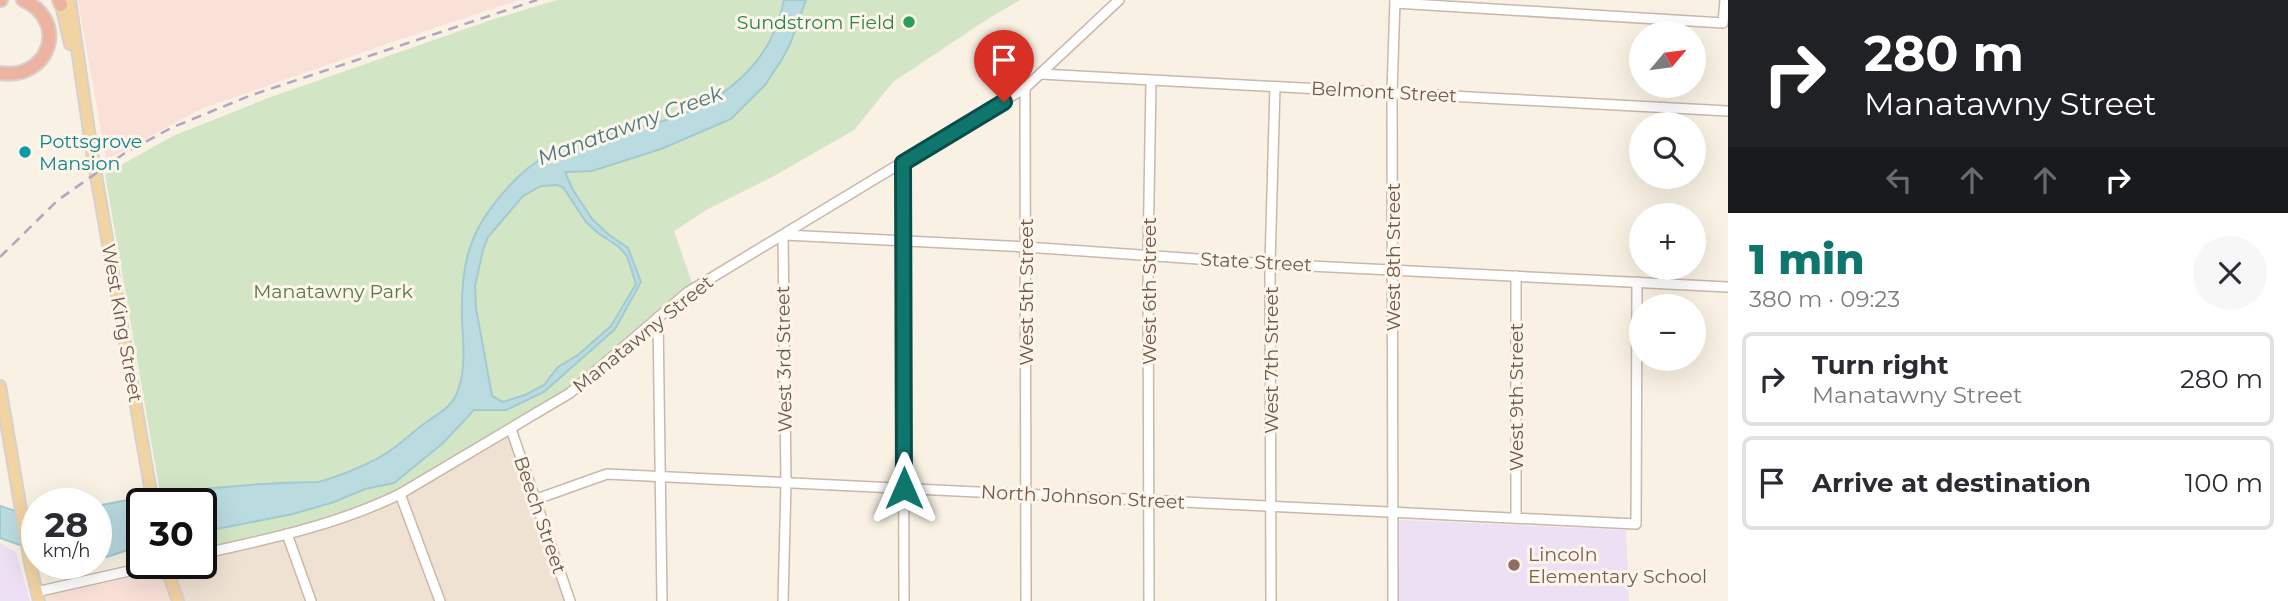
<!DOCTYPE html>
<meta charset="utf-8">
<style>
body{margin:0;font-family:Montserrat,sans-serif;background:#f7f7f7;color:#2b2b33;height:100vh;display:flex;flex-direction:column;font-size:26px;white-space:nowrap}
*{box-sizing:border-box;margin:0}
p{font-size:23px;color:#7c7c81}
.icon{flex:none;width:38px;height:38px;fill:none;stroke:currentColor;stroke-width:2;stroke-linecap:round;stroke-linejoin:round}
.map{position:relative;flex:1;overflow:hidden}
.drawer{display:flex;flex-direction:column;background:#fff;width:560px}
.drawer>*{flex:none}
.guide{background:#202124;color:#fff;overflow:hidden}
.needle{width:46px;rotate:61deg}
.controls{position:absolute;left:1629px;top:21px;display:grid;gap:14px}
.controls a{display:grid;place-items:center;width:77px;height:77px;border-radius:50%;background:#fff;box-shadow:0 7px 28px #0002;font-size:35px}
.speed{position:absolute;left:21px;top:488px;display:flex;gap:14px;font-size:35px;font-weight:700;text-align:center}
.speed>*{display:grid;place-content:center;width:91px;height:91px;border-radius:50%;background:#fff;box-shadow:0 7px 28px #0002;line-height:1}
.speed small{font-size:18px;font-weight:400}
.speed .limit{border:4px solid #111;border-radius:10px;background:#fff;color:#111}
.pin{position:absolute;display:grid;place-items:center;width:60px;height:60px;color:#fff;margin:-72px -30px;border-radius:50% 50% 50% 0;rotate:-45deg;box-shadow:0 0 7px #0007}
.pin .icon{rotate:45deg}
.me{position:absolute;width:77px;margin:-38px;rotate:0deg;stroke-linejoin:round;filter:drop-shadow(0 0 5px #0008)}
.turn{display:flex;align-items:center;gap:24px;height:147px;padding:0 21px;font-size:32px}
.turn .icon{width:91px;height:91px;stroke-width:2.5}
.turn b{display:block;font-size:49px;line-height:60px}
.lanes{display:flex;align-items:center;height:66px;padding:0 21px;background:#0003;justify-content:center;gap:35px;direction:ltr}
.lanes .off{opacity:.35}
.round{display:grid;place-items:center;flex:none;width:74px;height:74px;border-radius:37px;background:#f7f7f7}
.headline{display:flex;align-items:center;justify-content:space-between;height:119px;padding:0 21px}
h1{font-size:42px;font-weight:800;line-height:52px;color:#0f766e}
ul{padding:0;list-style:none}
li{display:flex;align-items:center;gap:21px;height:94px;margin:0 14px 10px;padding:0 7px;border:4px solid #e1e1e2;border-radius:10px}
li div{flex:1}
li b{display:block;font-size:26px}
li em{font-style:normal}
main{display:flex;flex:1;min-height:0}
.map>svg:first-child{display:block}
.residential{fill:#f0e2d3}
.commercial{fill:#f9e1d8}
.education{fill:#ede0f5}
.green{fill:#d2e5c4}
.water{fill:#badce1;stroke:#a2cad1;stroke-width:2;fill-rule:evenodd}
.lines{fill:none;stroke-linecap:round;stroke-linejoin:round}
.minor-casing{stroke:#c9b8ab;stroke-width:12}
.major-casing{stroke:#d7d0cd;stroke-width:14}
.highway-casing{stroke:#d7d0cd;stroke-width:16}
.minor{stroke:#fff;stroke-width:9}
.major{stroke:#f2d3a2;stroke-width:10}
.highway{stroke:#edb3a0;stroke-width:12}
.rail{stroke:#b3a4c1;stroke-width:2.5;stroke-dasharray:10 7;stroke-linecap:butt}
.route-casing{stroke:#0a4d48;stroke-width:18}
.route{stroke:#0f766e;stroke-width:12}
.leisure-dot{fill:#2e9e5b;stroke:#fdf5e9;stroke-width:2.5}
.culture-dot{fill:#0f9aa8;stroke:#fdf5e9;stroke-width:2.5}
.education-dot{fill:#8d6e63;stroke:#fdf5e9;stroke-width:2.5}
.labels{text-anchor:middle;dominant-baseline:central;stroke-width:6;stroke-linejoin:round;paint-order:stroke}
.leisure-label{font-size:19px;fill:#27864d;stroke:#fdf5e9;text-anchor:end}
.street-label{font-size:19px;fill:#6f584c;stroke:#fdf5e9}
.culture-label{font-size:19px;fill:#0d838f;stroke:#fdf5e9;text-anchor:start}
.park-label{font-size:19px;fill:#577948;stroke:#fdf5e9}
.education-label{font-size:19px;fill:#785e54;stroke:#fdf5e9;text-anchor:start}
.water-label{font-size:21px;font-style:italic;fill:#487880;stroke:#fdf5e9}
</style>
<main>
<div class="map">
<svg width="1728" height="601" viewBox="0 0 1728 601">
<rect width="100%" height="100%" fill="#f9f1e3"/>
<path class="residential" d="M 511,429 L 570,601 L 178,601 L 165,564 L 201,564 L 201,554 L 287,534 L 400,494 Z"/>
<g class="commercial">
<path d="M 78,0 L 519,0 L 398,40 L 201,109 L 106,160 Z"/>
<path d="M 160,564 L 178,601 L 39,601 L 36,592 Z"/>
</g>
<g class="education">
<path d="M 1399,520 L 1626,530 L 1629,601 L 1399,601 Z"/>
<path d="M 0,543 L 16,552 L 30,601 L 0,601 Z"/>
</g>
<path class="green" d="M 557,0 L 1020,0 L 989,18 L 893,82 L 854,130 L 774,176 L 706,210 L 674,231 L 692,283 L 577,382 L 549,401 L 397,490 L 369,504 L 327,519 L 201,549 L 201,504 L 162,504 L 105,174 L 173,136 L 271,97 L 494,19 Z"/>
<g class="water">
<path d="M 784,0 L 806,0 L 790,44 L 782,59 L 765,85 L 731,119 L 661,149 L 592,171 L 565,172 L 573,190 L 592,219 L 608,234 L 628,248 L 641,282 L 615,329 L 544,392 L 506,410 L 474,410 L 443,443 L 394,483 L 365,489 L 334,502 L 293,514 L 201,532 L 201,504 L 142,504 L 142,545 L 107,557 L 96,556 L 96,506 C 170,491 243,483 318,482 C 338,477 375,462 391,450 C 404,441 415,430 428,421 C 443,411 454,405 459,387 C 466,366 463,341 462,319 C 460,255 473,222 518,177 C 550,145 596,138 638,128 C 707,112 770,75 784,0 ZM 557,185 L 563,187 L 586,222 L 598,233 L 619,247 L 627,256 L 636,284 L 611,326 L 578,355 L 558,367 L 544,385 L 525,395 L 503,402 L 492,396 L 476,308 L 475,286 L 483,250 L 488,237 L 523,196 L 541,186 Z"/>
<path d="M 0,506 L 37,518 L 37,551 L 0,538 Z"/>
</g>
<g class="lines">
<g class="minor-casing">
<g id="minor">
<path d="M 1395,3 L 1723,23 L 1725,0"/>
<path d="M 1041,74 L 1728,111"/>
<path d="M 1025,88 L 1026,601"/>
<path d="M 903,163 L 904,601"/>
<path d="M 785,235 L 1026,247 L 1270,264 L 1728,287"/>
<path d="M 1516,276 L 1516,518"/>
<path d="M 658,317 L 662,601"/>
<path d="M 511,429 L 570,601"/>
<path d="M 400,494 L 440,601"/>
<path d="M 534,500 L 607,474 L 1636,524 L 1637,282"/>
<path d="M 287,534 L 311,601"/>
<path d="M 201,554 C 269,539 337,525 400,494 L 570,393 L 688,292 L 1025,88 L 1119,0"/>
<path d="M 36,592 L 160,564"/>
<path d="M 783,601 L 786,483 L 783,235"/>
<path d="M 1149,601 L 1148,256 L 1151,81"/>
<path d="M 1271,601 L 1270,264 L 1275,87"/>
<path d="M 1393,601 L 1392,92 L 1395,0"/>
</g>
</g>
<g class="major-casing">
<g id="major">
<path d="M 60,0 L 70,44"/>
<path d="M 70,0 L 92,152 L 153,504"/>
<path d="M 0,386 L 30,563 L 39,601"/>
<path d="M 165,564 L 178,601"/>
</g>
</g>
<g class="highway-casing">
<g id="highway">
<path d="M 0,0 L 1,0"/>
<path d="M 59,0 L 61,5"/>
<path d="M 0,73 C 49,81 70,21 23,0"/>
</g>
</g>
<use href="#minor" class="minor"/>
<use href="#major" class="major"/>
<use href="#highway" class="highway"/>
<path class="rail" d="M 0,257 L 58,200 L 125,153 L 171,128 L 249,96 L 537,0"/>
</g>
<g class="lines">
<g class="route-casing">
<path id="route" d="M 904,488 L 903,163 L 1004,102"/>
</g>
<use href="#route" class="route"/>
</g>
<circle class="leisure-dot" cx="909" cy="22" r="7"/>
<circle class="culture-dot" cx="25" cy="152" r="7"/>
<circle class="education-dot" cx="1514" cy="565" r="7"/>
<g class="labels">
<g class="leisure-label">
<text x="895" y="22">Sundstrom Field</text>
</g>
<g class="street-label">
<text transform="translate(1384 92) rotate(3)">Belmont Street</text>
<text transform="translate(1393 257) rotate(-90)">West 8th Street</text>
<text transform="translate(1256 262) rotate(3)">State Street</text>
<text transform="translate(1149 291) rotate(-90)">West 6th Street</text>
<text transform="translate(1026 292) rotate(-90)">West 5th Street</text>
<text transform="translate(122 323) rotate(80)">West King Street</text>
<text transform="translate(643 334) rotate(-39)">Manatawny Street</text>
<text transform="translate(784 359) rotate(-91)">West 3rd Street</text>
<text transform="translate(1271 360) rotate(-90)">West 7th Street</text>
<text transform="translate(1516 397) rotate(-90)">West 9th Street</text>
<text transform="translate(1083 497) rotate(3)">North Johnson Street</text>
<text transform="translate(540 515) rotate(71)">Beech Street</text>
</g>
<g class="culture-label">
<text x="39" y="141">Pottsgrove<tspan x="39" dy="22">Mansion</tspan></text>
</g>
<g class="park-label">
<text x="333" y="291">Manatawny Park</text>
</g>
<g class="education-label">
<text x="1528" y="554">Lincoln<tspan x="1528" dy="22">Elementary School</tspan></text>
</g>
<g class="water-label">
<text transform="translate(630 125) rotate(-20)">Manatawny Creek</text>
</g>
</g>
</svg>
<div class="controls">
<a><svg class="needle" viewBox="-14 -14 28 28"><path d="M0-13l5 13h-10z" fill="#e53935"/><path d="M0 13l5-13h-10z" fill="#7c7c81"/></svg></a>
<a><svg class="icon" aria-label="search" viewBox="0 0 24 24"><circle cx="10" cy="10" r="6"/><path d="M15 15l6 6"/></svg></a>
<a>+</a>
<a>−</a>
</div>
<div class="speed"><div>28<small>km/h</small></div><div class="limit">30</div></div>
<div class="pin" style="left:1004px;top:102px;background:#d93025"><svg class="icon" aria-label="arrive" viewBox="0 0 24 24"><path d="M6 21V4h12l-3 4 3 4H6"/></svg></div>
<svg class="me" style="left:904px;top:488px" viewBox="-20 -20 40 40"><path d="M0-17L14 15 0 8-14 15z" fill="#0f766e" stroke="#fff" stroke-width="4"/></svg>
</div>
<section class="drawer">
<div class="guide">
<div class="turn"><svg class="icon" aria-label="right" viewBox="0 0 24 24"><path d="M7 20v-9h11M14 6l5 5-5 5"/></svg><div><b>280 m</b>Manatawny Street</div></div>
<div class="lanes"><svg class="icon off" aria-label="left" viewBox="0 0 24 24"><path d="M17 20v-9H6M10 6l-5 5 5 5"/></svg><svg class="icon off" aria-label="ahead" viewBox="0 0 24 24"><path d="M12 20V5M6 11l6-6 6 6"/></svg><svg class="icon off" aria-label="ahead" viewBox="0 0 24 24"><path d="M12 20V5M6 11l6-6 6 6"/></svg><svg class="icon" aria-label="right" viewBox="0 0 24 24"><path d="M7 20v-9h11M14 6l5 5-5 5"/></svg></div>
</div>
<div class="headline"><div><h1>1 min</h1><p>380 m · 09:23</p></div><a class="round"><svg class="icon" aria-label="close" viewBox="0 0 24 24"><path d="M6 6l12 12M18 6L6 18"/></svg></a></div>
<ul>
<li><svg class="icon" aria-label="right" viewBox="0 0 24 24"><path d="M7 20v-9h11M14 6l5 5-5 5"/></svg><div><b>Turn right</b><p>Manatawny Street</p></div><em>280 m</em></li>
<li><svg class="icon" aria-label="arrive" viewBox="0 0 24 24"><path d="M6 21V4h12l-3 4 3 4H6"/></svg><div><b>Arrive at destination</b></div><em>100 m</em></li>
</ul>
</section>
</main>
